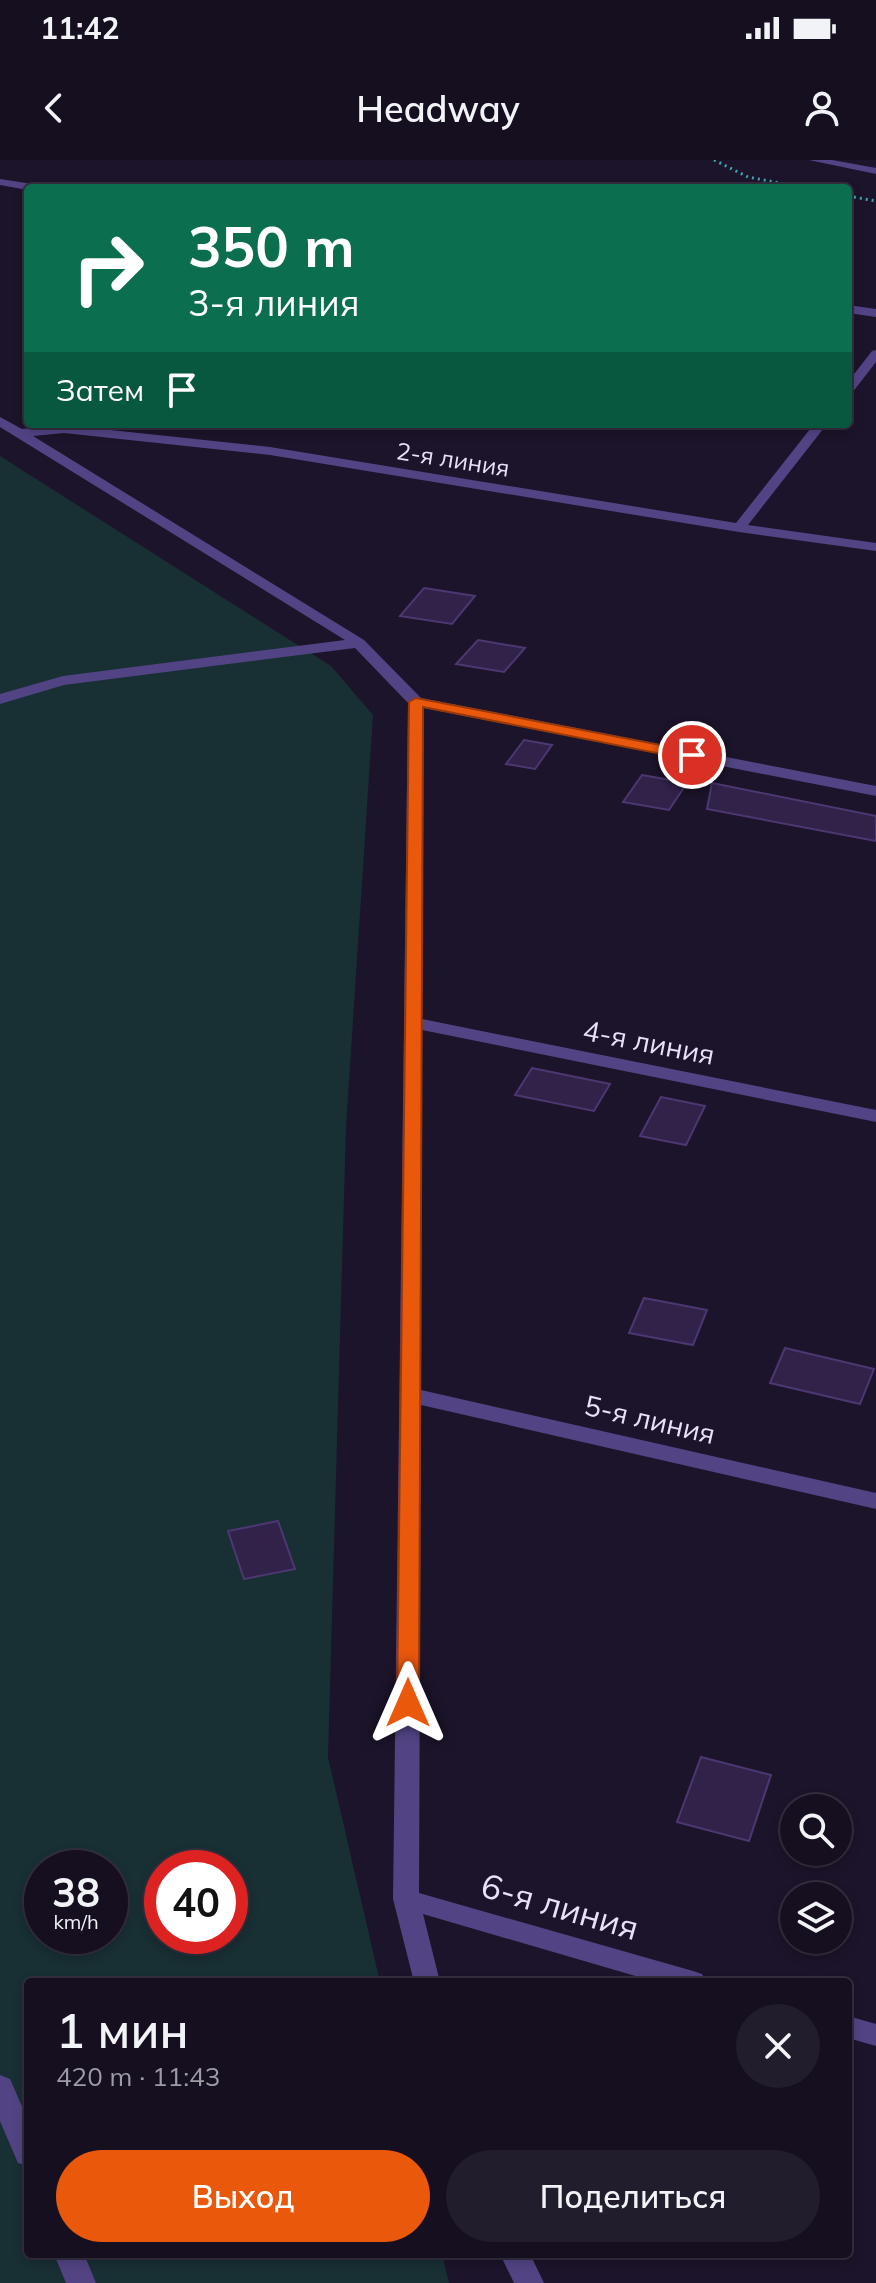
<!DOCTYPE html>
<html lang="ru">
<meta charset="utf-8">
<style>
body{margin:0;font-family:Mulish,sans-serif;background:#221d2d;color:#f1f3f6;height:100vh;display:flex;flex-direction:column;font-size:30px;white-space:nowrap}
*{box-sizing:border-box;margin:0}
p{font-size:26px;color:#9d9ca5}
.icon{flex:none;width:44px;height:44px;fill:none;stroke:currentColor;stroke-width:2;stroke-linecap:round;stroke-linejoin:round}
.map{position:relative;flex:1;overflow:hidden}
.drawer{position:absolute;left:24px;top:1818px;width:828px;height:280px;display:flex;flex-direction:column;background:#150f20;border-radius:8px;box-shadow:0 4px 12px #0003,0 0 0 2px #342f3e}
.drawer>*{flex:none}
.top-card{position:absolute;left:24px;top:24px;width:828px;height:244px;border-radius:8px;box-shadow:0 4px 12px #0003,0 0 0 2px #342f3e;background:#0b6e4f;color:#fff;overflow:hidden}
.fabs{position:absolute;left:780px;top:1634px;display:grid;gap:16px}
.fabs a{display:grid;place-items:center;width:72px;height:72px;border-radius:50%;background:#150f20;box-shadow:0 4px 12px #0003,0 0 0 2px #342f3e;font-size:40px}
.speed{position:absolute;left:24px;top:1690px;display:flex;gap:16px;font-size:40px;font-weight:700;text-align:center}
.speed>*{display:grid;place-content:center;width:104px;height:104px;border-radius:50%;background:#150f20;box-shadow:0 4px 12px #0003,0 0 0 2px #342f3e;line-height:1}
.speed small{font-size:20px;font-weight:400}
.speed .limit{border:12px solid #d22;background:#fff;color:#111}
.pin{position:absolute;display:grid;place-items:center;width:68px;height:68px;color:#fff;margin:-34px;border:4px solid #fff;border-radius:50%;box-shadow:0 2px 8px #0007}
.me{position:absolute;width:88px;margin:-44px;rotate:0deg;stroke-linejoin:round;filter:drop-shadow(0 0 6px #0008)}
.turn{display:flex;align-items:center;gap:28px;height:168px;padding:0 32px;font-size:36px}
.turn .icon{width:104px;height:104px;stroke-width:2.5}
.turn b{display:block;font-size:56px;line-height:68px}
.then{display:flex;align-items:center;height:76px;padding:0 32px;background:#0003;gap:16px;font-size:30px}
.round{display:grid;place-items:center;flex:none;width:84px;height:84px;border-radius:42px;background:#221d2d}
.headline{display:flex;align-items:center;justify-content:space-between;height:136px;padding:0 32px}
h1{font-size:48px;font-weight:600;line-height:60px}
.button{display:flex;gap:16px;margin-top:auto;padding:16px 32px}
.button a{flex:1;height:92px;border-radius:48px;background:#ea580c;color:#fff;font-size:32px;font-weight:600;line-height:92px;text-align:center}
.button a+a{background:#221d2d;color:#f1f3f6}
.status{display:flex;justify-content:space-between;align-items:center;height:56px;padding:0 40px;background:#150f20;direction:ltr}
.status svg{height:22px;fill:currentColor}
header{display:flex;justify-content:space-between;align-items:center;height:104px;padding:0 32px;background:#150f20;font-size:36px;font-weight:600}
.map>svg:first-child{display:block}
.green{fill:#182f33;fill-rule:evenodd}
.building{fill:#312249;stroke:#4d3772;stroke-width:2}
.lines{fill:none;stroke-linecap:round;stroke-linejoin:round}
.path{stroke:#3fa3b1;stroke-width:3;stroke-dasharray:2 4;stroke-linecap:butt}
.minor{fill:#524484;fill-rule:evenodd}
.route{fill:#ea580c;stroke:#983908;stroke-width:2}
.labels{text-anchor:middle;dominant-baseline:central;stroke-width:8;stroke-linejoin:round;paint-order:stroke}
.far-street-label{font-size:24px;fill:#e9e0fc;stroke:#1c142a}
.street-label{font-size:28px;fill:#e9e0fc;stroke:#1c142a}
.near-street-label{font-size:34px;fill:#e9e0fc;stroke:#1c142a}
</style>
<div class="status"><b>11:42</b><svg viewBox="0 0 49 12"><path d="M0 12V9h3v3zM5 12V6h3v6zM10 12V3h3v9zM15 12V0h3v12zM26 1h20v11H26zM47 4h2v5h-2z"/></svg></div>
<header><svg class="icon" aria-label="back" viewBox="0 0 24 24"><path d="M15 5l-7 7 7 7"/></svg>Headway<svg class="icon" aria-label="person" viewBox="0 0 24 24"><circle cx="12" cy="8" r="4"/><path d="M4 21q1-7 8-7t8 7"/></svg></header>
<div class="map">
<svg width="876" height="2123" viewBox="0 0 876 2123">
<rect width="100%" height="100%" fill="#1c142a"/>
<path class="green" d="M 0,296 L 331,506 L 373,555 L 346,967 L 328,1597 L 380,1822 L 28,1822 L 28,2094 L 442,2094 L 449,2123 L 0,2123 ZM 42,1708 L 110,1708 L 110,1776 L 42,1776 ZM 162,1708 L 230,1708 L 230,1776 L 162,1776 Z"/>
<g class="building">
<path d="M 424,428 L 475,436 L 452,464 L 400,456 Z"/>
<path d="M 478,480 L 525,488 L 504,512 L 456,504 Z"/>
<path d="M 524,580 L 552,585 L 535,609 L 506,604 Z"/>
<path d="M 642,615 L 687,623 L 669,650 L 623,642 Z"/>
<path d="M 712,623 L 876,656 L 876,681 L 707,649 Z"/>
<path d="M 532,908 L 610,924 L 594,951 L 515,935 Z"/>
<path d="M 661,937 L 705,946 L 686,985 L 640,976 Z"/>
<path d="M 644,1138 L 707,1150 L 693,1185 L 629,1173 Z"/>
<path d="M 785,1188 L 874,1209 L 860,1244 L 770,1223 Z"/>
<path d="M 278,1361 L 295,1409 L 244,1419 L 228,1371 Z"/>
<path d="M 701,1597 L 771,1615 L 749,1681 L 677,1662 Z"/>
</g>
<g class="lines">
<g class="path">
<path d="M 714,0 L 748,17 L 806,28"/>
<path d="M 848,36 L 876,41"/>
</g>
<g class="minor">
<path d="M 809,0 L 832,0 L 876,8 L 876,14 Z"/>
<path d="M 0,19 L 39,25 L 44,28 L 28,30 L 0,25 Z"/>
<path d="M 848,145 L 876,149 L 876,157 L 848,153 Z"/>
<path d="M 876,190 L 876,202 L 852,233 L 848,234 L 848,222 L 872,191 Z"/>
<path d="M 0,257 L 22,269 L 64,265 L 270,287 L 736,363 L 814,264 L 827,264 L 748,365 L 876,383 L 876,391 L 739,372 L 270,295 L 64,273 L 33,276 L 364,480 L 421,538 L 876,626 L 876,636 L 424,548 L 422,859 L 876,950 L 876,962 L 422,870 L 421,1230 L 876,1333 L 876,1349 L 421,1245 L 419,1733 L 693,1811 L 702,1814 L 706,1822 L 656,1822 L 423,1754 L 440,1822 L 414,1822 L 393,1739 L 408,543 L 355,488 L 64,525 L 0,544 L 0,534 L 63,516 L 345,480 L 0,267 Z"/>
<path d="M 848,1856 L 876,1864 L 876,1886 L 848,1878 Z"/>
<path d="M 0,1915 L 10,1919 L 28,1960 L 28,2006 L 18,2003 L 0,1961 Z"/>
<path d="M 54,2094 L 84,2094 L 96,2123 L 66,2123 Z"/>
<path d="M 500,2094 L 530,2094 L 544,2123 L 514,2123 Z"/>
</g>
</g>
<path class="route" d="M 416,538 L 692,591 L 699,595 L 692,600 L 423,547 L 419,1543 L 415,1549 L 400,1549 L 397,1543 L 409,542 Z"/>
<g class="labels">
<g class="far-street-label">
<text transform="translate(453 299) rotate(9)">2-я линия</text>
</g>
<g class="street-label">
<text transform="translate(649 882) rotate(11)">4-я линия</text>
<text transform="translate(650 1259) rotate(13)">5-я линия</text>
</g>
<g class="near-street-label">
<text transform="translate(560 1746) rotate(16)">6-я линия</text>
</g>
</g>
</svg>
<div class="fabs">
<a><svg class="icon" aria-label="search" viewBox="0 0 24 24"><circle cx="10" cy="10" r="6"/><path d="M15 15l6 6"/></svg></a>
<a><svg class="icon" aria-label="layers" viewBox="0 0 24 24"><path d="M12 4l9 5-9 5-9-5zM3 14l9 5 9-5"/></svg></a>
</div>
<div class="speed"><div>38<small>km/h</small></div><div class="limit">40</div></div>
<div class="pin" style="left:692px;top:595px;background:#d93025"><svg class="icon" aria-label="arrive" viewBox="0 0 24 24"><path d="M6 21V4h12l-3 4 3 4H6"/></svg></div>
<svg class="me" style="left:408px;top:1543px" viewBox="-20 -20 40 40"><path d="M0-17L14 15 0 8-14 15z" fill="#ea580c" stroke="#fff" stroke-width="4"/></svg>
<div class="top-card">
<div class="turn"><svg class="icon" aria-label="right" viewBox="0 0 24 24"><path d="M7 20v-9h11M14 6l5 5-5 5"/></svg><div><b>350 m</b>3-я линия</div></div>
<div class="then">Затем<svg class="icon" aria-label="arrive" viewBox="0 0 24 24"><path d="M6 21V4h12l-3 4 3 4H6"/></svg></div>
</div>
<section class="drawer">
<div class="headline"><div><h1>1 мин</h1><p>420 m · 11:43</p></div><a class="round"><svg class="icon" aria-label="close" viewBox="0 0 24 24"><path d="M6 6l12 12M18 6L6 18"/></svg></a></div>
<div class="button"><a>Выход</a><a>Поделиться</a></div>
</section>
</div>
